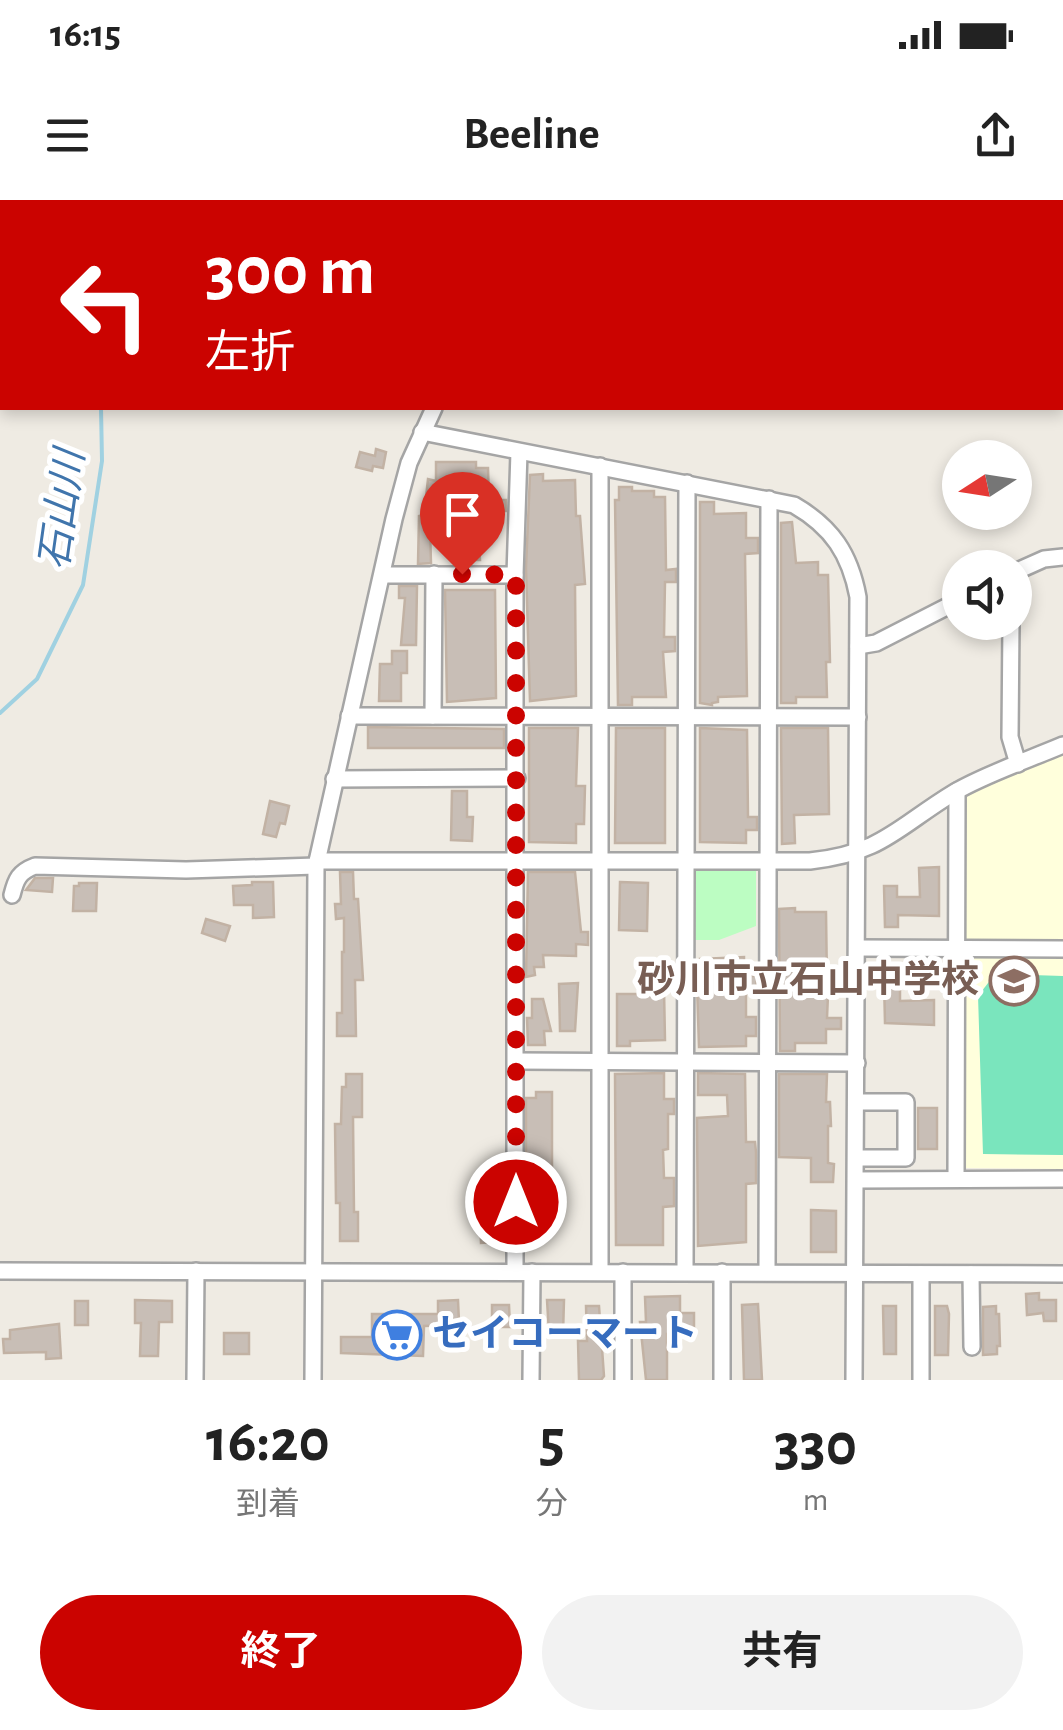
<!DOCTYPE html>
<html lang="ja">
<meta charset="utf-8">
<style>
body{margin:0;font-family:"Alegreya Sans","Noto Sans JP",sans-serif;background:#f2f2f2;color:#222;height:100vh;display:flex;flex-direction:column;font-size:38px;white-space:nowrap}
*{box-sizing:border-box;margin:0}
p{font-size:32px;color:#767676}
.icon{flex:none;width:55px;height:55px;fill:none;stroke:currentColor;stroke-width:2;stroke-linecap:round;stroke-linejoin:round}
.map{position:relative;height:1180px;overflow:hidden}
.panel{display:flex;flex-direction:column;background:#fff;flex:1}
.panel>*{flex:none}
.banner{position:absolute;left:0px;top:0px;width:1065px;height:210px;box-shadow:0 5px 15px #0003;background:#cb0300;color:#fff;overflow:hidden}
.needle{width:65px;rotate:258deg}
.fabs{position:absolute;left:942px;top:240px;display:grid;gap:20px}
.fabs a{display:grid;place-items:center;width:90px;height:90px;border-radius:50%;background:#fff;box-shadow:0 5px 15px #0003;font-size:50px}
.pin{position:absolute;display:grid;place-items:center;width:85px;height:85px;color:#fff;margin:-102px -42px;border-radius:50% 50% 50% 0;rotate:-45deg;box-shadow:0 0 10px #0007}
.pin .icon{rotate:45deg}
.me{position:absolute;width:110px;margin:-55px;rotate:0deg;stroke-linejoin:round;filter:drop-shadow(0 0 8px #0008)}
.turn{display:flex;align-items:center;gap:35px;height:210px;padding:0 40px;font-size:45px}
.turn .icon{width:130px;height:130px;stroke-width:2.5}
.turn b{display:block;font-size:70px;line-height:85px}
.eta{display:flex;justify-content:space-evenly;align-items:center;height:170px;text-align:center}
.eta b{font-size:60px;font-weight:700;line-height:70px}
.button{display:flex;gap:20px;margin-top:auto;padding:20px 40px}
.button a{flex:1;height:115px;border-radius:60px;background:#cb0300;color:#fff;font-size:40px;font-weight:700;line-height:115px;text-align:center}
.button a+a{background:#f2f2f2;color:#222}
.status{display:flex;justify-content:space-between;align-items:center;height:70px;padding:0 50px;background:#fff;direction:ltr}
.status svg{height:28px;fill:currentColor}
header{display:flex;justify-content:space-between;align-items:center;height:130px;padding:0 40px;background:#fff;font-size:45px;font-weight:700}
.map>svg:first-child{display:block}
.education{fill:#ffffdc}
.park{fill:#bcfdc2}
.pitch{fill:#7ae5bd}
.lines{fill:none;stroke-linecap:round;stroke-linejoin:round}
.stream{stroke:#a0d1e1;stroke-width:4}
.building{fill:#c8beb6;stroke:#c2b2a4;stroke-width:2.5}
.minor-casing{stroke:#a5a5a5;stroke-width:20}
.minor{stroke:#fff;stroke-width:15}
.route{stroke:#cb0300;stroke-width:18;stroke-dasharray:0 32.4}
.labels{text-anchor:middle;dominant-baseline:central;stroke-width:10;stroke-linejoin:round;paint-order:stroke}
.education-label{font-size:38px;font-weight:bold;fill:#785e54;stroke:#fff;text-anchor:end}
.shop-label{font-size:38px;font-weight:bold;fill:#366cbe;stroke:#fff;text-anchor:start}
.water-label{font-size:40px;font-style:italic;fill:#4075ac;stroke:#fff}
</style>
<div class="status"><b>16:15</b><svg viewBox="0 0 49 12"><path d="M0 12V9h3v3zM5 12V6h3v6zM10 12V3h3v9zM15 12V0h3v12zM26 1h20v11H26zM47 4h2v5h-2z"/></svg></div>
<header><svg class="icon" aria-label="menu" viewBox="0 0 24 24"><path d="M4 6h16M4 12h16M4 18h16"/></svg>Beeline<svg class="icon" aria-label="share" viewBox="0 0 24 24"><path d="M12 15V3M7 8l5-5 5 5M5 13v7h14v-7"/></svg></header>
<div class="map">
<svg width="1063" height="1180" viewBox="0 0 1063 1180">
<rect width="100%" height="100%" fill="#efebe3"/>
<path class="education" d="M 1063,552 L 1063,969 L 965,968 L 965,593 Z"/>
<path class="park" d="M 692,667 L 756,668 L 756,726 L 719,740 L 691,740 Z"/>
<path class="pitch" d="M 995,774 L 1063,776 L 1063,955 L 983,954 L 978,796 Z"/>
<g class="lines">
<g class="stream">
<path d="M 69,0 L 70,2"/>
<path d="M 0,513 L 37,479 L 83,385 L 102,261 L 101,208"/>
</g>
</g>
<g class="building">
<path d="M 376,249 L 386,252 L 383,268 L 373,266 L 372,271 L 356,267 L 360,252 L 375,256 Z"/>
<path d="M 436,262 L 476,262 L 476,268 L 488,268 L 489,300 L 506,300 L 506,311 L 488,311 L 490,340 L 479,341 L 480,360 L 465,360 L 465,338 L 474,338 L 468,281 L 439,281 L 439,321 L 435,321 L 435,328 L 430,328 L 431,363 L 418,364 L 419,316 L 424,315 L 428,279 L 436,281 Z"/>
<path d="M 543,274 L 543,281 L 575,280 L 576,316 L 580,316 L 585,384 L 575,385 L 576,496 L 530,501 L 526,368 L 530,275 Z"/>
<path d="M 619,287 L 632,287 L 632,291 L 654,291 L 654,297 L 665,297 L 666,370 L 676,369 L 676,382 L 665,382 L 664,437 L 675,437 L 675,451 L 663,452 L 666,497 L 632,497 L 632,505 L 618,505 L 615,300 L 619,300 Z"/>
<path d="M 700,302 L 714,302 L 714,314 L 746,313 L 746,338 L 758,338 L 758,353 L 745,354 L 747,496 L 718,497 L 718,502 L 712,503 L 712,505 L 700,503 Z"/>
<path d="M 792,322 L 796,363 L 818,362 L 818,375 L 828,375 L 830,462 L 826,462 L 827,497 L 796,497 L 796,503 L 781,503 L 781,323 Z"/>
<path d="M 399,386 L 417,386 L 416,445 L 401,445 L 405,398 L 399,398 Z"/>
<path d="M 445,390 L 495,390 L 496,498 L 447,502 Z"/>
<path d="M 392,451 L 407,451 L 407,473 L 401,473 L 401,501 L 379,501 L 380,464 L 392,464 Z"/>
<path d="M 368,527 L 504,529 L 504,548 L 368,548 Z"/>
<path d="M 529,528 L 578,528 L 576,586 L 585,586 L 584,624 L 576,624 L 576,643 L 529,642 Z"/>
<path d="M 616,528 L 665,528 L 665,643 L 615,643 Z"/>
<path d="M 700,528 L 747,530 L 748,617 L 757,617 L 757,630 L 746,630 L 746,643 L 700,642 Z"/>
<path d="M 781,528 L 828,528 L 829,614 L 794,615 L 795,643 L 782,644 Z"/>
<path d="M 452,591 L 467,591 L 467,617 L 473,617 L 472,641 L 451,640 Z"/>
<path d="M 270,601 L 289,606 L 285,624 L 280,623 L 276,637 L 263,634 Z"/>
<path d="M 939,667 L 939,716 L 898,715 L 898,727 L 885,727 L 884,686 L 897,686 L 897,697 L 920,697 L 919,668 Z"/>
<path d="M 340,672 L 353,672 L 354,699 L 358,699 L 363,780 L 355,780 L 356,836 L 337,836 L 337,813 L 342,813 L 342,752 L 344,752 L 344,718 L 336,719 L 335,704 L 341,704 Z"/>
<path d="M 528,672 L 575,672 L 581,732 L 588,732 L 588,745 L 576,744 L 576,756 L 543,755 L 544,767 L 534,767 L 535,775 L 526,777 Z"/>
<path d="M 35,678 L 53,678 L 52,692 L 26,690 Z"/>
<path d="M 252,682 L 273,682 L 274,717 L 253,718 L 253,705 L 234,705 L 233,686 L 252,685 Z"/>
<path d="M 620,682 L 648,683 L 647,731 L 619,730 Z"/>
<path d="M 79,683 L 97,683 L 96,711 L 73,711 L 74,686 L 79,686 Z"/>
<path d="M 795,708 L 795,712 L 826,712 L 827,783 L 839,783 L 839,795 L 828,795 L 827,818 L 841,818 L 841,829 L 826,829 L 826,843 L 795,843 L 795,851 L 780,851 L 779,709 Z"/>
<path d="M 206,719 L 230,726 L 225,741 L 202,733 Z"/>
<path d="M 744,757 L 744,776 L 757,776 L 756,789 L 746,789 L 746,817 L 756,817 L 756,836 L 746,836 L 746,846 L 699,847 L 697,785 L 700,785 L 700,759 Z"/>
<path d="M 884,781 L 900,781 L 900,801 L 934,800 L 934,825 L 885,823 Z"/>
<path d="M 578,783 L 575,831 L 560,831 L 559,784 Z"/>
<path d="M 650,789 L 664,789 L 665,840 L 630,841 L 630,846 L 617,846 L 617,794 L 650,794 Z"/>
<path d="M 532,799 L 543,799 L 551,831 L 544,831 L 545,845 L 528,845 L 527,818 L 532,818 Z"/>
<path d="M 664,873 L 664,899 L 674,899 L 674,914 L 668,914 L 668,949 L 663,950 L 664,978 L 674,978 L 674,1006 L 663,1007 L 663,1045 L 616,1045 L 615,874 Z"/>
<path d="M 698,873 L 745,874 L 746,942 L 755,942 L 756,952 L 756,983 L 746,984 L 746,1042 L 698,1046 L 697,918 L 728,916 L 727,895 L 698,895 Z"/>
<path d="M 346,874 L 362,874 L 362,917 L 353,917 L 354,1012 L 358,1012 L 358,1041 L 340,1041 L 340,1003 L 336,1003 L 335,924 L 341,924 L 342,887 L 346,887 Z"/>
<path d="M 779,874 L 827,874 L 826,902 L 830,902 L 831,926 L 828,926 L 828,963 L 834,964 L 833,982 L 811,982 L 811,958 L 779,957 Z"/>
<path d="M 536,892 L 552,892 L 552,1020 L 536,1020 L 536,1006 L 526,1006 L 526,898 L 536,898 Z"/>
<rect x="918" y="908" width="19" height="41"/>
<path d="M 811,1010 L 836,1011 L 836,1052 L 811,1052 Z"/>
<path d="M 480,1019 L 494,1019 L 495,1042 L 481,1043 Z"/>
<path d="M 1039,1093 L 1039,1100 L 1056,1100 L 1056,1121 L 1044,1121 L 1043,1113 L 1027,1115 L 1026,1094 Z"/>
<path d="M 680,1096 L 680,1113 L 694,1113 L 694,1133 L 667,1134 L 667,1180 L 646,1180 L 640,1122 L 646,1122 L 645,1097 Z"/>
<path d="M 135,1100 L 172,1101 L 172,1122 L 159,1122 L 158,1156 L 140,1156 L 141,1123 L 135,1123 Z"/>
<path d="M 458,1100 L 459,1122 L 455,1125 L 424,1126 L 423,1156 L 341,1153 L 341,1137 L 372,1137 L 372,1114 L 438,1114 L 438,1101 Z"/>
<path d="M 547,1100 L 564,1100 L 563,1134 L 549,1133 Z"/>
<rect x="75" y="1101" width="13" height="24"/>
<path d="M 758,1104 L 762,1180 L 744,1180 L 742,1105 Z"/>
<path d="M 492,1105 L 509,1105 L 510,1127 L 492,1127 Z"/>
<path d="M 586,1106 L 599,1106 L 604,1176 L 601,1180 L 579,1180 L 578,1141 L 587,1141 Z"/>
<path d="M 883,1106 L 896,1106 L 896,1154 L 884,1154 Z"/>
<path d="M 935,1106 L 947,1106 L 949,1114 L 948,1155 L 935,1155 Z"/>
<path d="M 996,1106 L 996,1114 L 999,1114 L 1000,1146 L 997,1146 L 997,1154 L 983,1155 L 983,1107 Z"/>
<path d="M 59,1124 L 61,1158 L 46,1159 L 46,1152 L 4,1153 L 3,1139 L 10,1139 L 10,1130 Z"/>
<rect x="224" y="1133" width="25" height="21"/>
</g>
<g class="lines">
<g class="minor-casing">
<g id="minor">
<path d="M 581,2 L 583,0"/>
<path d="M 0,38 L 2,41"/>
<path d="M 422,232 L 794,305 C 832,327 850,354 858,397 L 854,1180"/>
<path d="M 600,266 L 600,1072"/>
<path d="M 1015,372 L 1044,359 L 1063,357"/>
<path d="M 382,375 L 515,375"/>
<path d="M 1011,422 L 1010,537 L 1018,564"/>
<path d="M 858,446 L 876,443 L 960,400"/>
<path d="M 349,516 L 858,517"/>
<path d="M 433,516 L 434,374"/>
<path d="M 334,579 L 517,578"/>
<path d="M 317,661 L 810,661 C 883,653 897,627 955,592 C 988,573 1028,560 1063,545"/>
<path d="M 12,695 C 16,679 19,672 35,666 L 186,670 L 316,666"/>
<path d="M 858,748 L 1063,749"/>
<path d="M 517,861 L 857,863"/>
<path d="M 857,958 L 906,958 L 906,902 L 857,902"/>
<path d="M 956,979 L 957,591"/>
<path d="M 857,980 L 1063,979"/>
<path d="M 0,1071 L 1063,1074"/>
<path d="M 515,1072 L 515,375 L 519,252"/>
<path d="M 623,1072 L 623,1180"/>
<path d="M 685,1072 L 687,283"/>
<path d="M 722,1072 L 722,1180"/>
<path d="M 767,1072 L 769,299"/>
<path d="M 971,1074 L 972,1147"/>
<path d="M 195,1180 L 196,1071"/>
<path d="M 313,1180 L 316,666 L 394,319 L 409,263 L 434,208"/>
<path d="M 531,1180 L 532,1072"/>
<path d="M 921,1180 L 921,1074"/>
</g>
</g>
<use href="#minor" class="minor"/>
</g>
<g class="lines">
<path class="route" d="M 462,374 L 516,375 L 516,1002"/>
</g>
<defs>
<g id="school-ring" transform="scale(2.5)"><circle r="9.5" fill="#fff" stroke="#8d6e63" stroke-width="1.5"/><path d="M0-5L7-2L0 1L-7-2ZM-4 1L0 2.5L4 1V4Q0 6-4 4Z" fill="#8d6e63"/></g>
<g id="supermarket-ring" transform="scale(2.5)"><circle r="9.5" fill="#fff" stroke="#3f7fe0" stroke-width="1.5"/><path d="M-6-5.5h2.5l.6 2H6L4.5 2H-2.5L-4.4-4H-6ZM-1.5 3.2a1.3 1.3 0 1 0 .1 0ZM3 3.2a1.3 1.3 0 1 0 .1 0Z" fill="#3f7fe0"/></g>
</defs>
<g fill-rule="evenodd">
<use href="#school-ring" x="1014" y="781"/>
<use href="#supermarket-ring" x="397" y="1135"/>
</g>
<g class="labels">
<g class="education-label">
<text x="979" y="781">砂川市立石山中学校</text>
</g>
<g class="shop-label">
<text x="432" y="1135">セイコーマート</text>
</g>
<g class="water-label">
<text transform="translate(63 310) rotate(-82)">石山川</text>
</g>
</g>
</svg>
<div class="fabs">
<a><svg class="needle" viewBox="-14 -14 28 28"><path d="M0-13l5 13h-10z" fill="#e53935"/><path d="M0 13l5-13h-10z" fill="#767676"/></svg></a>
<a><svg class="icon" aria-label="sound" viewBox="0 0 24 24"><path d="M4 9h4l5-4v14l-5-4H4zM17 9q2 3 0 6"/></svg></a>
</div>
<div class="pin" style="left:462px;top:374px;background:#d93025"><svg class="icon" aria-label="arrive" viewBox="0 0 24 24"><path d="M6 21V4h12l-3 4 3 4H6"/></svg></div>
<svg class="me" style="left:516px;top:1002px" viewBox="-20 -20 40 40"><circle r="17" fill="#cb0300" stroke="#fff" stroke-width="3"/><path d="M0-11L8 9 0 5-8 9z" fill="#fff"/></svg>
<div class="banner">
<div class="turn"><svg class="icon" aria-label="left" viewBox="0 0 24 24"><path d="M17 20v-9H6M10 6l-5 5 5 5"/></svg><div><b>300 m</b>左折</div></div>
</div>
</div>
<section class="panel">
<div class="eta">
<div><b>16:20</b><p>到着</p></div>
<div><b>5</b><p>分</p></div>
<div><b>330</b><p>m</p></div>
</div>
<div class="button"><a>終了</a><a>共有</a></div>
</section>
